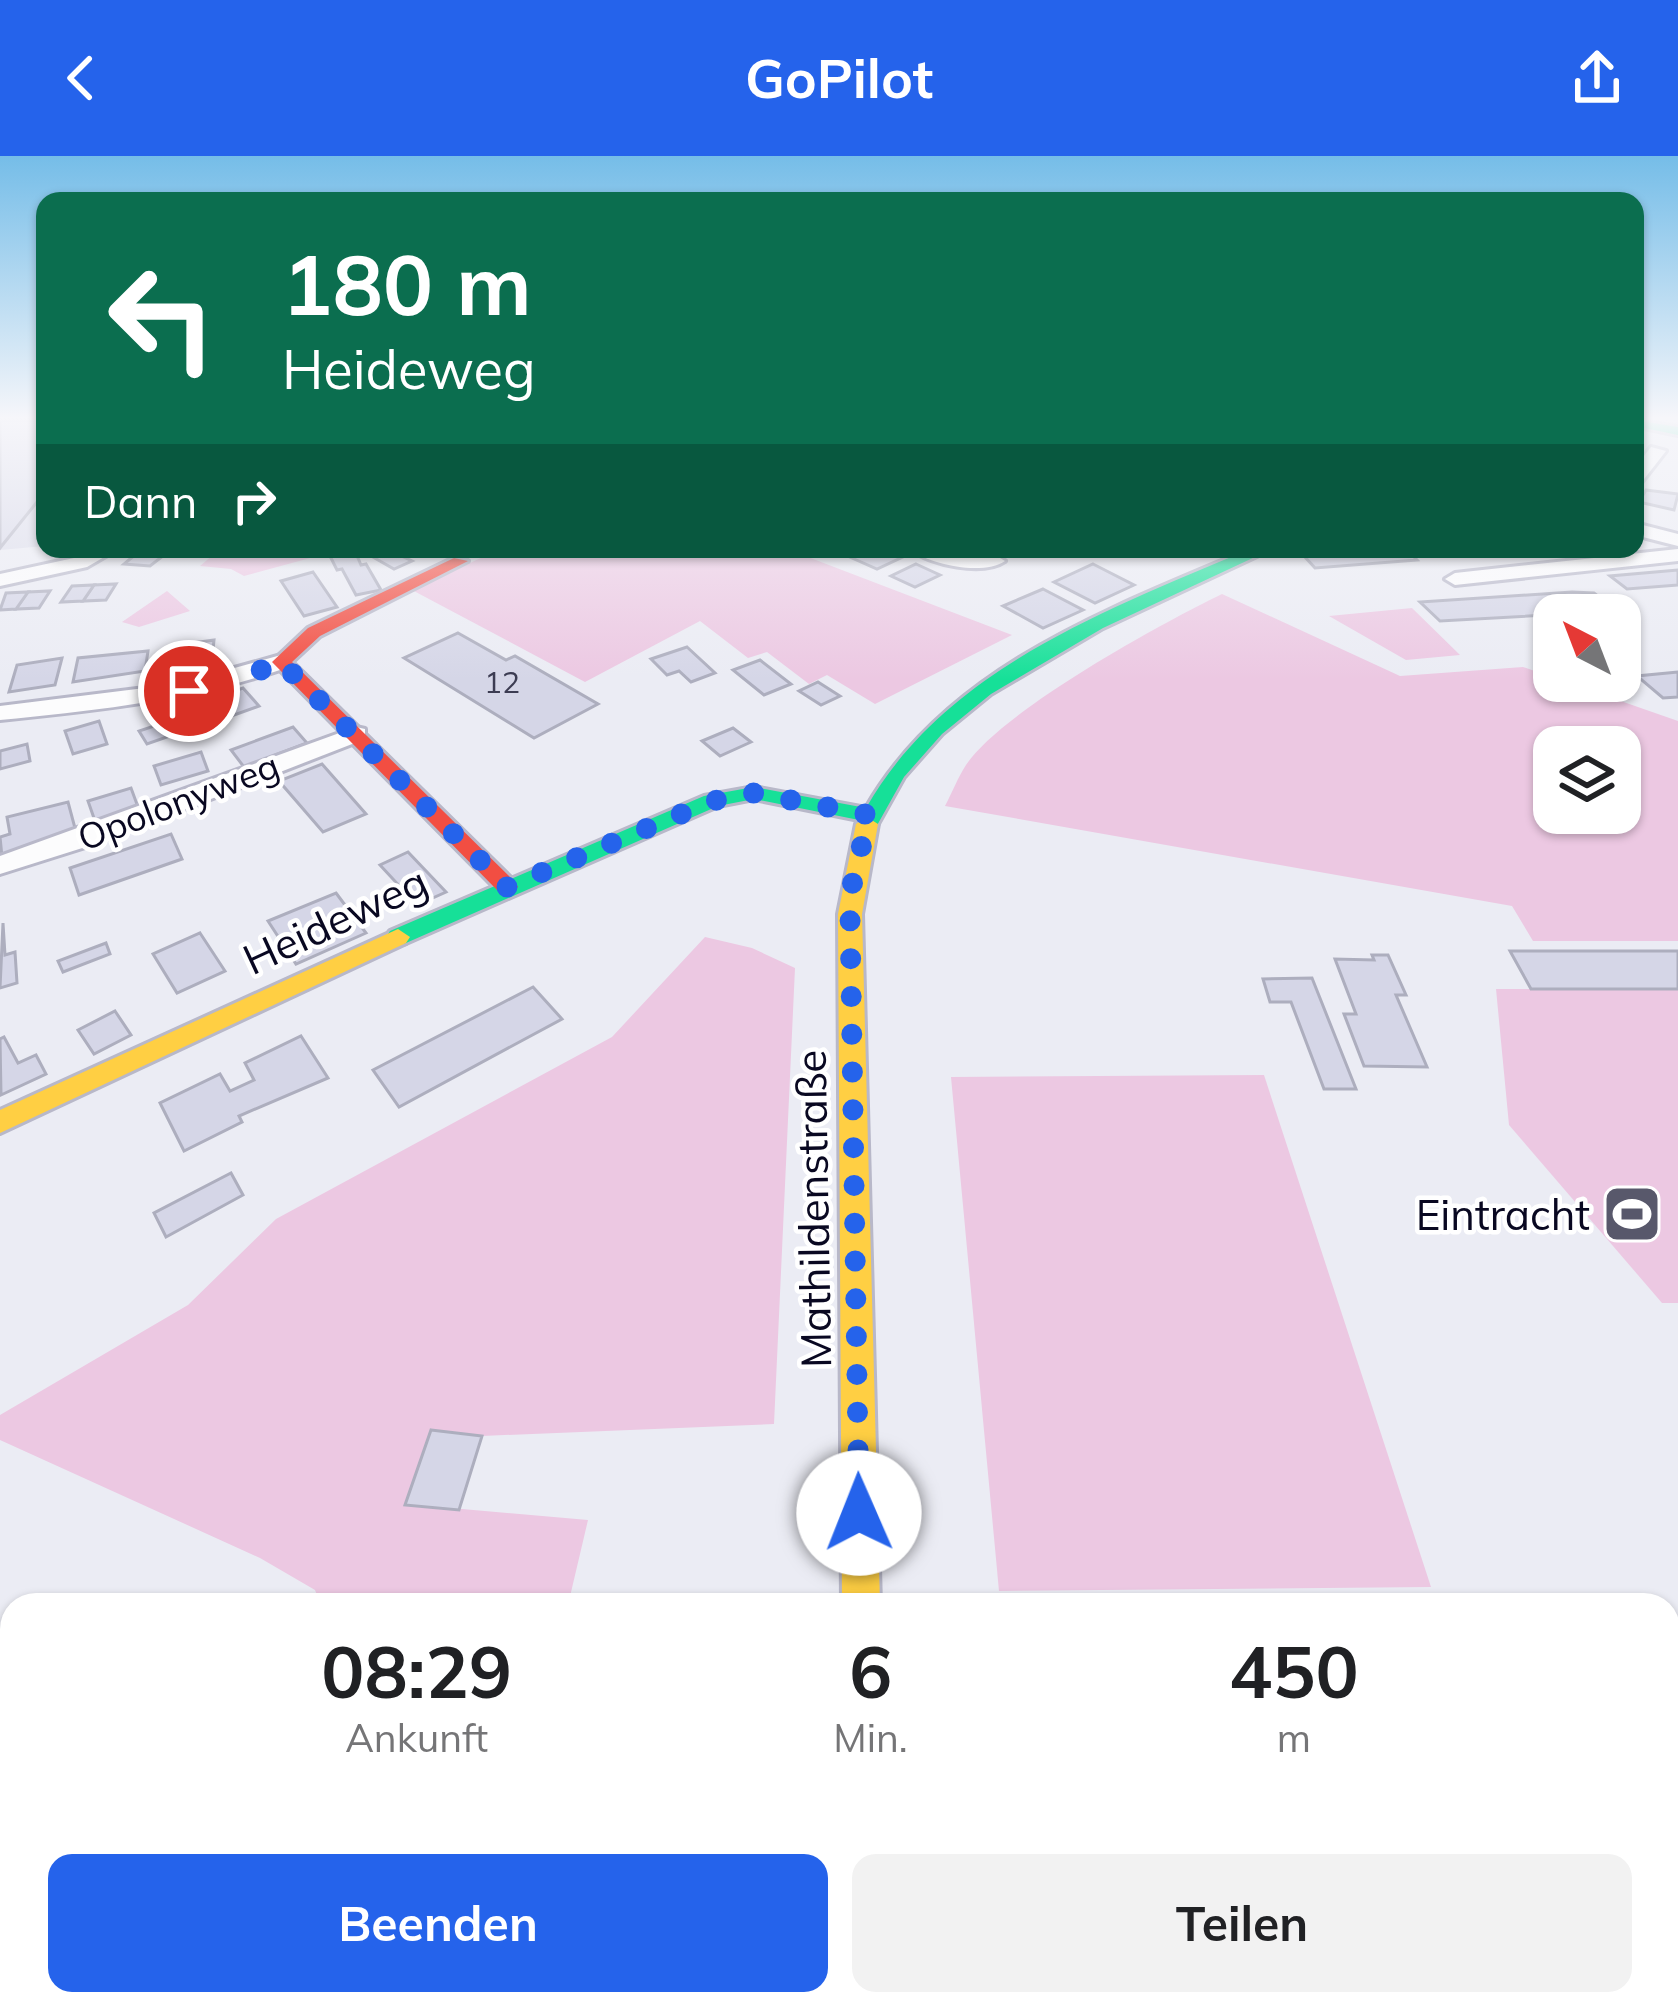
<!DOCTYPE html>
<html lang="de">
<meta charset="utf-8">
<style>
body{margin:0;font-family:Mulish,sans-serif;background:#f2f2f2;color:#202124;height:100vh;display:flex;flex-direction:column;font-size:45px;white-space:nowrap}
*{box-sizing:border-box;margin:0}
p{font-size:39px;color:#757577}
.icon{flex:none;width:66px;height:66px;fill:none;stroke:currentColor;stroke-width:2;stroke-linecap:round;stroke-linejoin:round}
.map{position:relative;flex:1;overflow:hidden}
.details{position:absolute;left:0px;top:1437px;width:1680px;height:423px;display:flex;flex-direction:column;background:#fff;border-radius:36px 36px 0 0;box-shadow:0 3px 9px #0004}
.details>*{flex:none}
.banner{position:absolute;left:36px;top:36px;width:1608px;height:366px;border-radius:24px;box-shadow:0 3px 9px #0004;background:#0b6e4f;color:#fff;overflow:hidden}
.needle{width:78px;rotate:318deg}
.tools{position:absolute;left:1533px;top:438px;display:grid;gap:24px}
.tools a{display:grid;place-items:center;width:108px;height:108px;border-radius:24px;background:#fff;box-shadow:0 3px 9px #0004;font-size:60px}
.pin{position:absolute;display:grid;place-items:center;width:102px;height:102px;color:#fff;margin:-51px;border:6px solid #fff;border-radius:50%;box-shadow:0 3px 12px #0007}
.me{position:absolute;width:132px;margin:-66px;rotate:359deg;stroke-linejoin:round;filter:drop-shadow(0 0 9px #0008)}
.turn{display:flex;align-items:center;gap:42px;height:252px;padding:0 48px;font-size:54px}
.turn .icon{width:156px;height:156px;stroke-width:2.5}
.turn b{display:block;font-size:84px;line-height:102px}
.then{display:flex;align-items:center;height:114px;padding:0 48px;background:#0003;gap:24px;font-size:45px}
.eta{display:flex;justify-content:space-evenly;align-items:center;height:204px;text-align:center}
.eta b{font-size:72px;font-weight:700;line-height:84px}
.action{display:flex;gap:24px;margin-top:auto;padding:24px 48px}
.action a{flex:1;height:138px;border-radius:24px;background:#2563eb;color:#fff;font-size:48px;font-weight:700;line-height:138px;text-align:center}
.action a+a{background:#f2f2f2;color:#202124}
header{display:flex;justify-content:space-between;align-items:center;height:156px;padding:0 48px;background:#2563eb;color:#fff;font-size:54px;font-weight:700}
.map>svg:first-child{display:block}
.built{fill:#dbdcea}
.green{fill:#ecc8e2;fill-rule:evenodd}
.building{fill:#d5d6e7;stroke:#adaebe;stroke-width:3}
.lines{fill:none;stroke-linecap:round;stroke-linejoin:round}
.street-casing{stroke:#b8b8c9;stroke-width:6}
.fast-casing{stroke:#b8b8c9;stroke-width:6}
.slow-casing{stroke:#b8b8c9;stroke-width:6}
.jam-casing{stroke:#b8b8c9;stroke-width:6}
.street{fill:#fcfcfd;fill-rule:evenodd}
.fast{fill:#16e098;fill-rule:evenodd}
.slow{fill:#ffcf43;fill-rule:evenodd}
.jam{fill:#f24e42;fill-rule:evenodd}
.route{stroke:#2563eb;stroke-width:21;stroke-dasharray:0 37.8}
.labels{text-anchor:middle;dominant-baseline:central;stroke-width:9;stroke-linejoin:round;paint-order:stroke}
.far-number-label{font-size:30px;fill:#3c3c52}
.far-street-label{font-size:36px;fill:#090821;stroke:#fff}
.street-label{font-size:42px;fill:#090821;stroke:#fff}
.poi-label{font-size:42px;fill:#090821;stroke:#fff;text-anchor:end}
</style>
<header><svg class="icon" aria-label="back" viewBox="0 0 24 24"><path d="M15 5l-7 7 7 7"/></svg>GoPilot<svg class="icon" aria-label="share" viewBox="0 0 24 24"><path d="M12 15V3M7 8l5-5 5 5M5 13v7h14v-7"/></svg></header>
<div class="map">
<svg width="1678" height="1859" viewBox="0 0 1678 1859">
<rect width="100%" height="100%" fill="#ebecf4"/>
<g class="built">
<path d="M 0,264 L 45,264 L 45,390 L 0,394 Z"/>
<path d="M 1668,1816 L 1678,1816 L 1678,1859 L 968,1859 L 1148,1848 L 1668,1848 Z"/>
</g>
<g class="green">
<path d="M 220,393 L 309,393 L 314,401 L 244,420 L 231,413 L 200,410 Z"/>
<path d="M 500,393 L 787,393 L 1012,479 L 875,548 L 827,519 L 809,528 L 767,496 L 748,502 L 700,465 L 585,526 L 412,434 Z"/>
<path d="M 167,435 L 190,455 L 139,471 L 122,466 Z"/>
<path d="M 1222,438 L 1400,520 L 1523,511 L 1678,565 L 1678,785 L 1533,785 L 1512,750 L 945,650 C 952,637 958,621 966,609 C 1002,555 1160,468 1222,438 ZM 1554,591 L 1620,591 L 1620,657 L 1554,657 Z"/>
<path d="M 1412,452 L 1460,499 L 1406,504 L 1329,460 Z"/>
<path d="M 705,781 L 752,792 L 795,812 L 774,1268 L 482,1280 L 431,1274 L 406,1348 L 588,1364 L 568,1449 L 321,1449 L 315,1434 L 260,1402 L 0,1284 L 0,1259 L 188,1149 L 276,1063 L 612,881 Z"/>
<path d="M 1496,833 L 1678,833 L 1678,1147 L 1662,1147 L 1509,969 Z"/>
<path d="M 1264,919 L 1431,1431 L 999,1435 L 951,921 Z"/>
<path d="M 163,1848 L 379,1848 L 374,1859 L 181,1859 Z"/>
</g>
<g class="building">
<path d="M 0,264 L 45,264 L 45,336 L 0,392 Z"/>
<path d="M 1646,334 L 1678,338 L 1674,354 L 1639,346 Z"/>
<path d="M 142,393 L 172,393 L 150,410 L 124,408 Z"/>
<path d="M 894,393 L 907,399 L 877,413 L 852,402 L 858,399 L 848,394 Z"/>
<path d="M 1406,393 L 1417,404 L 1315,412 L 1304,400 Z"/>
<path d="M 355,395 L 361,409 L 366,408 L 381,434 L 356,439 L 342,413 L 337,414 L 330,400 Z"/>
<path d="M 382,395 L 395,397 L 412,405 L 394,413 L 371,400 Z"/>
<path d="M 916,408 L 940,419 L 915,431 L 891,420 Z"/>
<path d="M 1093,408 L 1134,429 L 1095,447 L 1054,426 Z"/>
<path d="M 1678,414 L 1678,429 L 1627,433 L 1610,420 Z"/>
<path d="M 313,416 L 337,451 L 304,460 L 281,425 Z"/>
<path d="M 116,428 L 106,444 L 83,445 L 94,429 Z"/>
<path d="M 94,429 L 83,445 L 61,446 L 72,430 Z"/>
<path d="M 1043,433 L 1083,454 L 1043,472 L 1003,450 Z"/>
<path d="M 50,435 L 39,452 L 16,453 L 28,436 Z"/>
<path d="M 28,436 L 16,453 L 0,454 L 6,437 Z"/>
<path d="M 1572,436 L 1594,437 L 1617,455 L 1440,465 L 1420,446 Z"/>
<path d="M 458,477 L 506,504 L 515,500 L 598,548 L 534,582 L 404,502 Z"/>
<path d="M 214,484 L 212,504 L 175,510 L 177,489 Z"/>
<path d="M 687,491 L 715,517 L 691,526 L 679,515 L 667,519 L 651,503 Z"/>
<path d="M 148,495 L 145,515 L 73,526 L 78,502 Z"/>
<path d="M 62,502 L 55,529 L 9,536 L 17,509 Z"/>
<path d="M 760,504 L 791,528 L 764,539 L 733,514 Z"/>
<path d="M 1678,516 L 1678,541 L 1663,542 L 1637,520 Z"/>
<path d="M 818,526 L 840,540 L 821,549 L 799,535 Z"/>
<path d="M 243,532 L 259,550 L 212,567 L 197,548 Z"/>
<path d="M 175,563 L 184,575 L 147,588 L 139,575 Z"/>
<path d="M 99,565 L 107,588 L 73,598 L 65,575 Z"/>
<path d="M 293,571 L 307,587 L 244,611 L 231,594 Z"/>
<path d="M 733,572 L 751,586 L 720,600 L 702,585 Z"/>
<path d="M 27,588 L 30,605 L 0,613 L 0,595 Z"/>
<path d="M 201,596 L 208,615 L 161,629 L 154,610 Z"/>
<path d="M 322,608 L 366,658 L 323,676 L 279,625 Z"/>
<path d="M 131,632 L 138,651 L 95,665 L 88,645 Z"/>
<path d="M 68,646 L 75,672 L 2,701 L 0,681 L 10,678 L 7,661 Z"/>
<path d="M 171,678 L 182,703 L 79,739 L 70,712 Z"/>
<path d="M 408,696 L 446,736 L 417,749 L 380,709 Z"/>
<path d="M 336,737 L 366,777 L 296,808 L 268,765 Z"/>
<path d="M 3,767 L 5,799 L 15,796 L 17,827 L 0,832 Z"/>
<path d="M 200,777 L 225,815 L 177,837 L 153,798 Z"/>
<path d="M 106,787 L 110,798 L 63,816 L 58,805 Z"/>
<path d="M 1510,795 L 1678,795 L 1678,833 L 1531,833 Z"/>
<path d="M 1372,799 L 1388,799 L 1406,839 L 1396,839 L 1427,911 L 1364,910 L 1344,858 L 1356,858 L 1335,803 L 1374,804 Z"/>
<path d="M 1312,822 L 1356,933 L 1324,933 L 1291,846 L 1270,846 L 1263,823 Z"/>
<path d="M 533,831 L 562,863 L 399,951 L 373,914 Z"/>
<path d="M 115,855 L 131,879 L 94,898 L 78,874 Z"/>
<path d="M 301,880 L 328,922 L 239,960 L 242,966 L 184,995 L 160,947 L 220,918 L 230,935 L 254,924 L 245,907 Z"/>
<path d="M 4,881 L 18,907 L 36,899 L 46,918 L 1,939 L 0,883 Z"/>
<path d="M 231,1017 L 243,1039 L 166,1081 L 154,1057 Z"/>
<path d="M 431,1274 L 482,1280 L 459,1354 L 405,1349 Z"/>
</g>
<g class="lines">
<g class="street-casing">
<g id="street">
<path d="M 1651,291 L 1666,295 L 1641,327 L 1635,328 L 1635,311 Z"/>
<path d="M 1635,367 L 1678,378 L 1678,390 L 1635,379 Z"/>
<path d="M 93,393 L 118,393 L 87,411 L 0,430 L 0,418 L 74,402 Z"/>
<path d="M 910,393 L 995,399 L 1005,405 C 983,420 930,409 910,393 Z"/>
<path d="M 1678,393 L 1678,405 L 1455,429 L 1445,423 L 1455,417 Z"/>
<path d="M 281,499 L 292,506 L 289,511 C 195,544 99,554 0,564 L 0,550 L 177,528 Z"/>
<path d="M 356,571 L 365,573 L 365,583 L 95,688 L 0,718 L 0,700 Z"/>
<rect x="1668" y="1745" width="10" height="54"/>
</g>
</g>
<g class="fast-casing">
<g id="fast">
<path d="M 1635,264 L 1678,271 L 1678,279 L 1635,270 Z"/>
<path d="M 1250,393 L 1272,393 L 1103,472 L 991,538 L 942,578 L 904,621 L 875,673 L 859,673 L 859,664 L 754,643 L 718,650 L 406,787 L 398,789 L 386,781 L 390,775 L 704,640 L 754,631 L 866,652 C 946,512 1109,453 1250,393 Z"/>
<rect x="843" y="1848" width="46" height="11"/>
</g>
</g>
<g class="slow-casing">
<g id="slow">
<path d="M 867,661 L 878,668 L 862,758 L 880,1449 L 842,1449 L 838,758 L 856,668 Z"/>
<path d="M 398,773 L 410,781 L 406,787 L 0,977 L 0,954 Z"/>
</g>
</g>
<g class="jam-casing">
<path id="jam" d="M 454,402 L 468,405 L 320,480 L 292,506 L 515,726 L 518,731 L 507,739 L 499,736 L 272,506 L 308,472 Z"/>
</g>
<use href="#street" class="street"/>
<use href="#fast" class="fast"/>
<use href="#slow" class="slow"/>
<use href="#jam" class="jam"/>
</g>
<linearGradient id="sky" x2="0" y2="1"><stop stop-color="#75bde8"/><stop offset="0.5" stop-color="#f6f6fa"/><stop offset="1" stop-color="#f6f6fa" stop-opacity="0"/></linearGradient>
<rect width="1678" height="524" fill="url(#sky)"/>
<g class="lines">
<path class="route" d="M 189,535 L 226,528 L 281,506 L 507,731 L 712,645 L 754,637 L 870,659 L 853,721 L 850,758 L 859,1357"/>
</g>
<defs>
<g id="stadium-square" transform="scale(3)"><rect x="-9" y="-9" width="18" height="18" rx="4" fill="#58586b" stroke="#fff"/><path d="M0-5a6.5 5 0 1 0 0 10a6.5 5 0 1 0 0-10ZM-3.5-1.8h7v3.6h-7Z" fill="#fff"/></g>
</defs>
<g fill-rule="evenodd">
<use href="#stadium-square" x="1632" y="1058"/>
</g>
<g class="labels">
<g class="far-number-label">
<text x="502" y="526">12</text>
</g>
<g class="far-street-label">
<text transform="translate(178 645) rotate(-21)">Opolonyweg</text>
</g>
<g class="street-label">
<text transform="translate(335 764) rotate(-25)">Heideweg</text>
<text transform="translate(813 1053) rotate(-91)">Mathildenstraße</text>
</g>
<g class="poi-label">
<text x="1590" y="1058">Eintracht</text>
</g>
</g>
</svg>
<div class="tools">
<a><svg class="needle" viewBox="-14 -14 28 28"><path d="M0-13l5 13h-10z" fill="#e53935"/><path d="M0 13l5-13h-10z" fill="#757577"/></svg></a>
<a><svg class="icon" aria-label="layers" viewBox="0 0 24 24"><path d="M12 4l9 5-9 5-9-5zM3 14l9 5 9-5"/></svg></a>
</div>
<div class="pin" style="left:189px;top:535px;background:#d93025"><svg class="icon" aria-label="arrive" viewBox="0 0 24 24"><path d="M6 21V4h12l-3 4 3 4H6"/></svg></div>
<svg class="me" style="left:859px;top:1357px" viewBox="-20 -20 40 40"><circle r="19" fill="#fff"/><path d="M0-13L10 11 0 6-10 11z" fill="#2563eb"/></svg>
<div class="banner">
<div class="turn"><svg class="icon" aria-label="left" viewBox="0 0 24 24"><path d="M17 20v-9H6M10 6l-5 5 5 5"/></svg><div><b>180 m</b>Heideweg</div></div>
<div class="then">Dann<svg class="icon" aria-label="right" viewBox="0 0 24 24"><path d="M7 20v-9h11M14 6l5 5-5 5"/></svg></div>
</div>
<section class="details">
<div class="eta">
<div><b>08:29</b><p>Ankunft</p></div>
<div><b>6</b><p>Min.</p></div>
<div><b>450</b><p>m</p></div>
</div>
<div class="action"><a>Beenden</a><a>Teilen</a></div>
</section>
</div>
